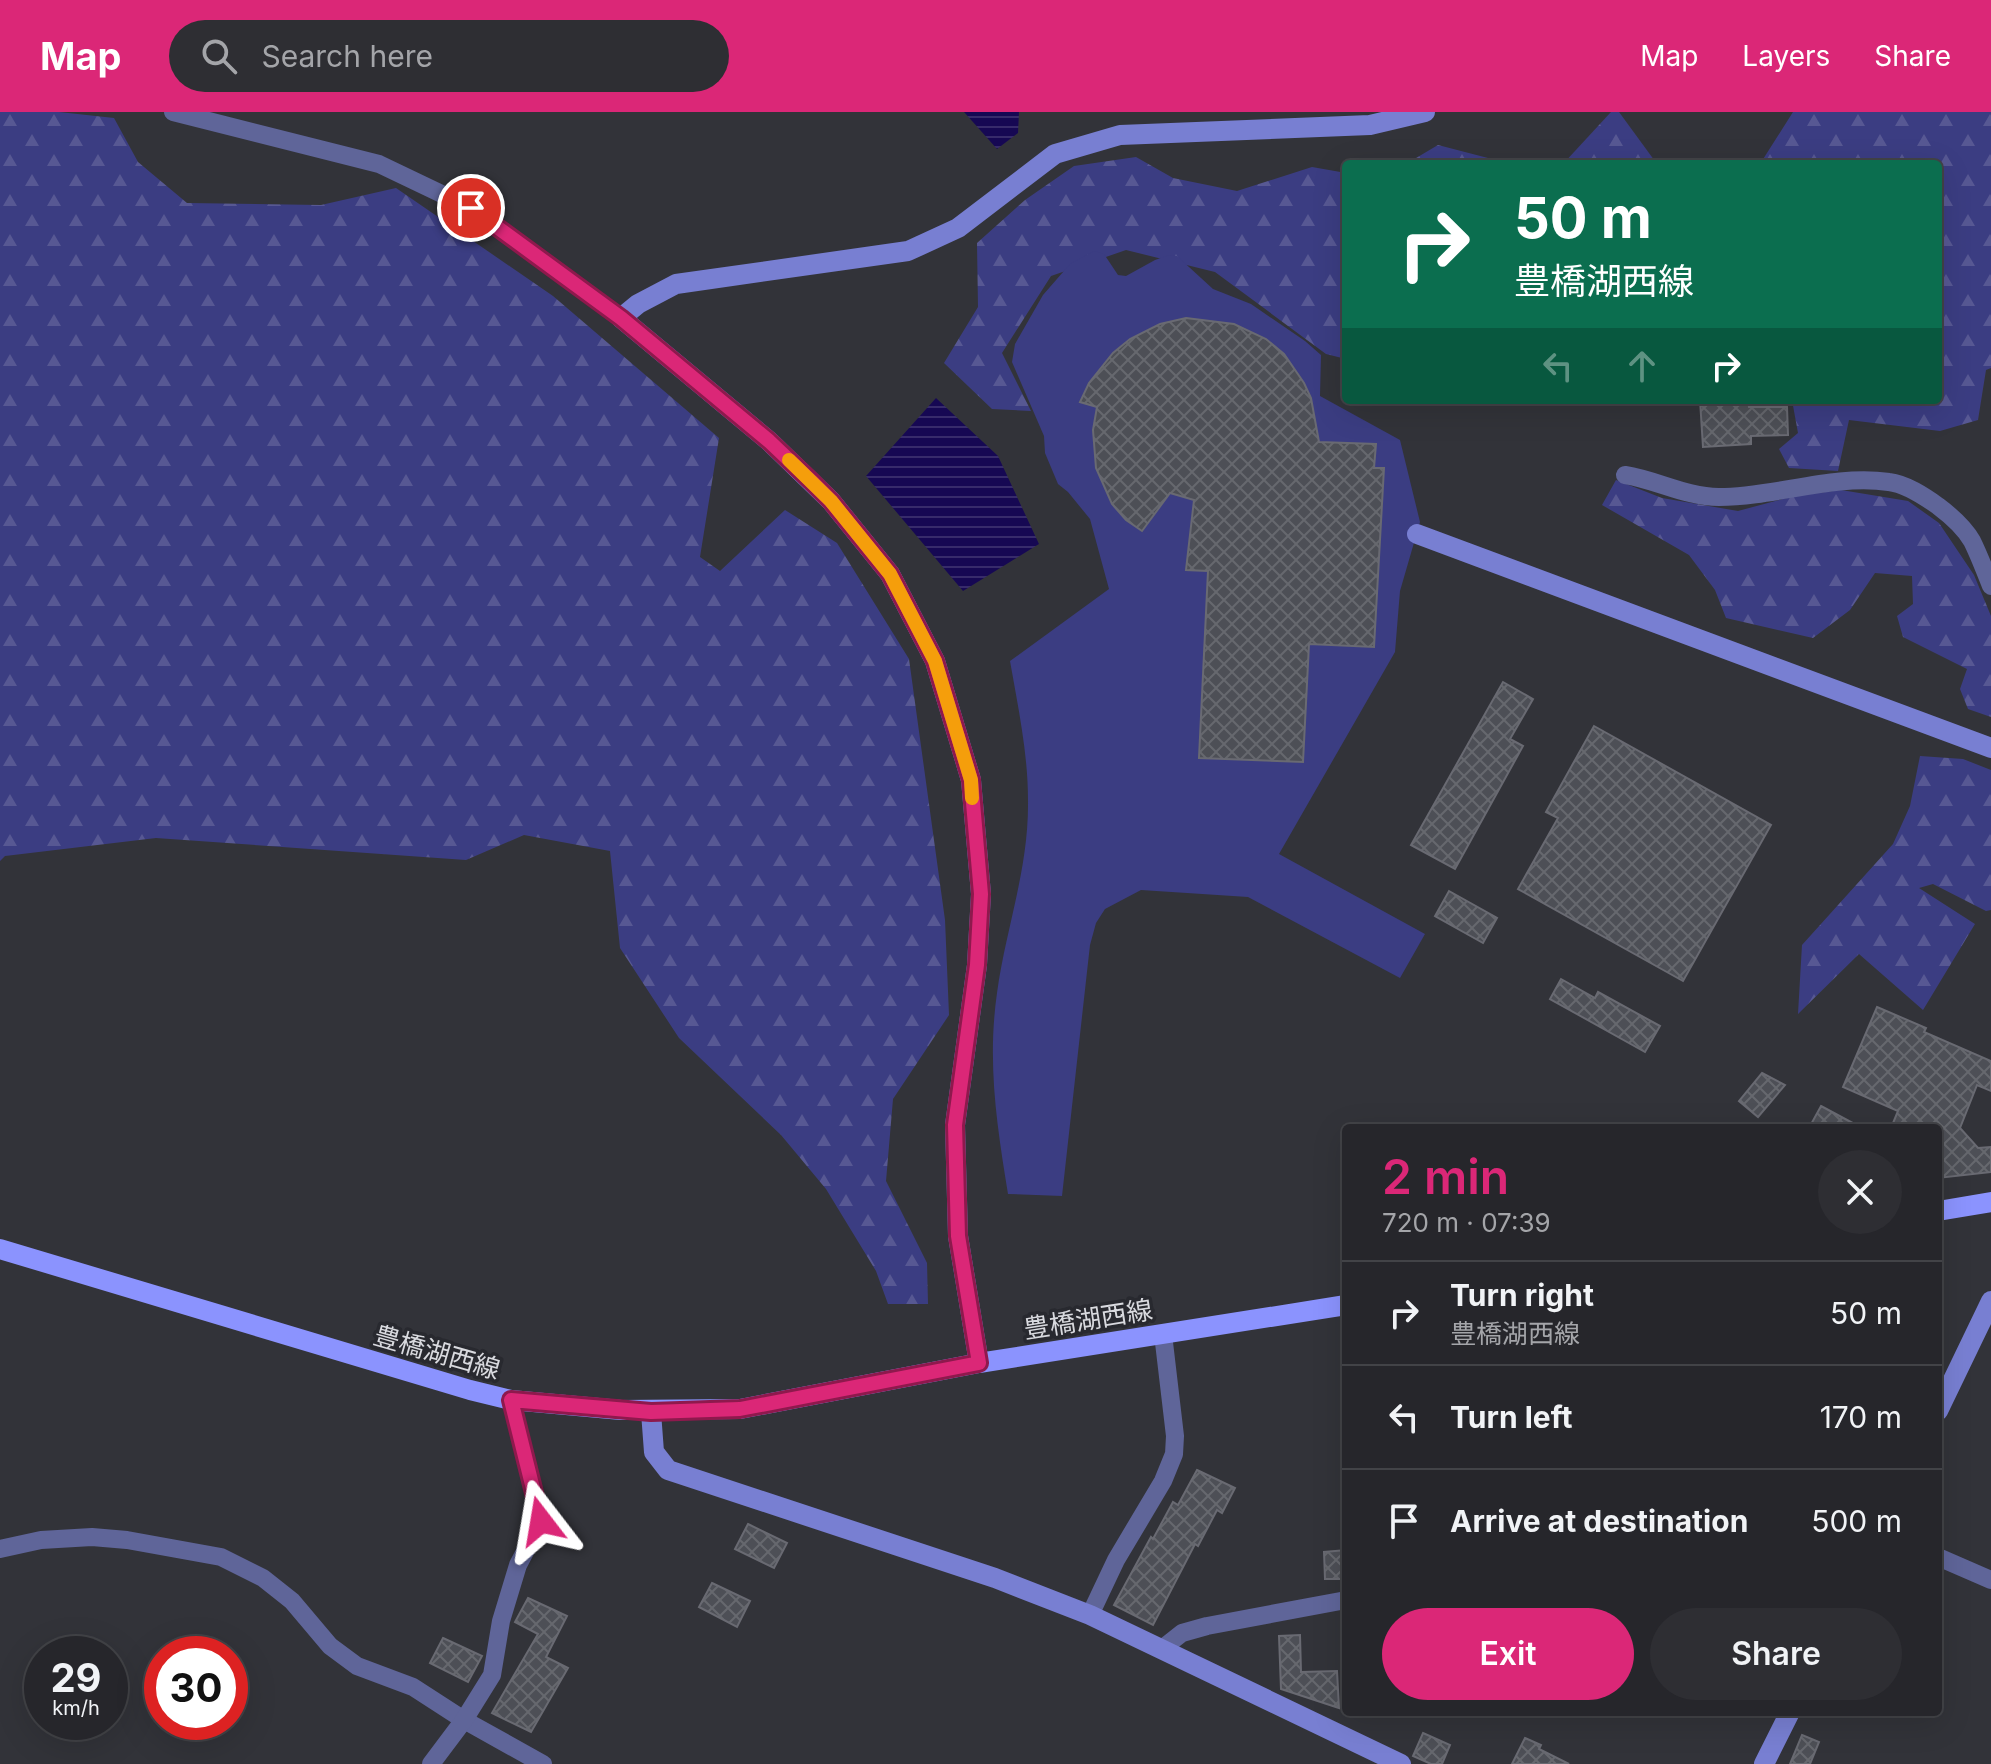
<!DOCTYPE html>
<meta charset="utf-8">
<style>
body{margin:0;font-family:Inter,"Noto Sans JP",sans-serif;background:#2e2e33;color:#f1f3f6;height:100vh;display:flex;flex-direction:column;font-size:30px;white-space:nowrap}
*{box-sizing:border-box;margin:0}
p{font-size:26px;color:#a4a5a9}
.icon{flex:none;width:44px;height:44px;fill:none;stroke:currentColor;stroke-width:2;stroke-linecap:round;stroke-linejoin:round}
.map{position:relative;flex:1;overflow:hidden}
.drawer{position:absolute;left:1342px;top:1012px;width:600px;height:592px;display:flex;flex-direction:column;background:#26262b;border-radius:8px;box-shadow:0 8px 32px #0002,0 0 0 2px #424347}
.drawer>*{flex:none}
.top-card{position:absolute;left:1342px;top:48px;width:600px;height:244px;border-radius:8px;box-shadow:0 8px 32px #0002,0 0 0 2px #424347;background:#0b6e4f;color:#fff;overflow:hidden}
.speed{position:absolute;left:24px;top:1524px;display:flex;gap:16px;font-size:40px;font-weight:700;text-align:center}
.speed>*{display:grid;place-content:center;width:104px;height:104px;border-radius:50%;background:#26262b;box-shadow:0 8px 32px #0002,0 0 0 2px #424347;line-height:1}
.speed small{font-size:20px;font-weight:400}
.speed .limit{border:12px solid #d22;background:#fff;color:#111}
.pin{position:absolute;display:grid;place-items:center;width:68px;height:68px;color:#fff;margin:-34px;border:4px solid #fff;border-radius:50%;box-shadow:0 2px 8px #0007}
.me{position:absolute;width:88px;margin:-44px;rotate:346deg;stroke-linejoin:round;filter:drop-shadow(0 0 6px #0008)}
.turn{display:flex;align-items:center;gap:28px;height:168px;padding:0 40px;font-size:36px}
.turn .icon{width:104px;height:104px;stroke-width:2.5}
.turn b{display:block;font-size:56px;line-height:68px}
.lanes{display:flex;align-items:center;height:76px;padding:0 40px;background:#0003;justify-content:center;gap:40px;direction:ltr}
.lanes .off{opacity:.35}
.round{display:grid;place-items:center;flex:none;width:84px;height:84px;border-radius:42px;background:#2e2e33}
.overview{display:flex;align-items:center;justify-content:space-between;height:136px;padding:0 40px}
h1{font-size:48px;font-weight:600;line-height:60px;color:#db2777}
.cta{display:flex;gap:16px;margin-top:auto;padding:16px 40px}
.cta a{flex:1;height:92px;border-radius:48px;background:#db2777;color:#fff;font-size:32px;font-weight:600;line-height:92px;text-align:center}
.cta a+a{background:#2e2e33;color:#f1f3f6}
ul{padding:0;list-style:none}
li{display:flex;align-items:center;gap:24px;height:104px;padding:0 40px;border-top:2px solid #424347}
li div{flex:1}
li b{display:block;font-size:30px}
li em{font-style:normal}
header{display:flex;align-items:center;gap:48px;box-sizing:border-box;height:112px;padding:0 40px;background:#db2777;color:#fff}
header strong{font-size:38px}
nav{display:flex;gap:44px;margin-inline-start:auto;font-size:28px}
.search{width:560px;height:72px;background:#2e2e33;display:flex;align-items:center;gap:20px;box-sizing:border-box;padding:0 28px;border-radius:44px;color:#a4a5a9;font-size:30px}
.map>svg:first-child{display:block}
.forest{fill:url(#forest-firs)}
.pitch{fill:#3b3d82}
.water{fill:url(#water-rules)}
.building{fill:url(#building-cross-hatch);stroke:#696a72;stroke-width:2}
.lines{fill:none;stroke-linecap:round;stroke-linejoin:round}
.street{stroke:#5f6599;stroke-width:18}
.secondary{stroke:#787fd2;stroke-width:20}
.primary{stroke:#8b93fe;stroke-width:20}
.route-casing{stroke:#8e194d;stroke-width:20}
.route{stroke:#db2777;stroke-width:14}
.slow{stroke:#f59e0b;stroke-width:14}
.labels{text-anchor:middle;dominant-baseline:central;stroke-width:7;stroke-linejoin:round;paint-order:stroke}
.street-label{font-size:26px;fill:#d9dadf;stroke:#28292f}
</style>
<header>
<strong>Map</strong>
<div class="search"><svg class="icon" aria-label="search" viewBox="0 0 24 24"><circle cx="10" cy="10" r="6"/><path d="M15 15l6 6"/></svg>Search here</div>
<nav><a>Map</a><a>Layers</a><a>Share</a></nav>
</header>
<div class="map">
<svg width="1991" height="1652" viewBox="0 0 1991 1652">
<defs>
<pattern id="forest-firs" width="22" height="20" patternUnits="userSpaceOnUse" patternTransform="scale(2)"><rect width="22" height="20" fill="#3b3d82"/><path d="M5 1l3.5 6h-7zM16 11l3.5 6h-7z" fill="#575893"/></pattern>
<pattern id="water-rules" width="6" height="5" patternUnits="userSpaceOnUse" patternTransform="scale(2)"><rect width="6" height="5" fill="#160853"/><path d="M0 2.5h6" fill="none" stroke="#372b6b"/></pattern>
<pattern id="building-cross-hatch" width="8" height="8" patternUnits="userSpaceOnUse" patternTransform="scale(2)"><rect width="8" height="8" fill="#4d4f56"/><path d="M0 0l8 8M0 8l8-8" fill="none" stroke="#66686e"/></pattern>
</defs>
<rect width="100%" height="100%" fill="#323339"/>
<g class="forest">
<path d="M 0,0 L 59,0 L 114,6 L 138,50 L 187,91 L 321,93 L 396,76 L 553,184 L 719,326 L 700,445 L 720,459 L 785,398 L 837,431 L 909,547 L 945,808 L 949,903 L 893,987 L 886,1069 L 927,1151 L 928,1192 L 888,1192 L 876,1159 L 826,1077 L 781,1023 L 679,926 L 620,836 L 610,739 L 524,723 L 466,748 L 156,726 L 5,744 L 0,749 Z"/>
<path d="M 1611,0 L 1619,0 L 1657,52 L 1563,52 Z"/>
<path d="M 1793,0 L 1991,0 L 1991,256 L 1986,258 L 1978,308 L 1940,319 L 1849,308 L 1838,359 L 1789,356 L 1779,337 L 1798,321 L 1792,288 L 1938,288 L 1938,52 L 1760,52 Z"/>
<path d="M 1438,33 L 1511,52 L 1406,52 Z"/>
<path d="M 1136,45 L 1173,66 L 1237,79 L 1312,55 L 1346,61 L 1346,247 L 1326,242 L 1215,160 L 1126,138 L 1051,164 L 1002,241 L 1031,299 L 992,297 L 944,251 L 978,195 L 977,131 L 1025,88 L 1074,54 Z"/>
<path d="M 1616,368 L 1662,386 L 1738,399 L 1794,384 L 1841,378 L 1908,389 L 1939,411 L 1974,463 L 1991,504 L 1991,605 L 1968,597 L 1960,577 L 1967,557 L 1903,525 L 1897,504 L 1913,492 L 1912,464 L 1875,461 L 1850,498 L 1813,526 L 1726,506 L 1715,478 L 1689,443 L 1602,393 Z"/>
<path d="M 1920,644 L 1963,647 L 1991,658 L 1991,798 L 1986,799 L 1933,772 L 1919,776 L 1975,812 L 1923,898 L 1859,842 L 1798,902 L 1802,833 L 1893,732 L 1910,694 Z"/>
</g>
<path class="pitch" d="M 1094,139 L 1104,142 L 1118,163 L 1126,164 L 1155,148 L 1169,143 L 1177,144 L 1213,177 L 1251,192 L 1305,229 L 1321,243 L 1320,284 L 1400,328 L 1420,410 L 1400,479 L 1395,540 L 1279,742 L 1425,822 L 1400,866 L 1248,785 L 1141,778 L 1105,797 L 1096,811 L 1090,833 L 1062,1084 L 1008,1082 C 997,1014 987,951 997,881 C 1006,815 1029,757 1028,688 C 1028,641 1018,595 1010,549 L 1109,477 L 1090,407 L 1068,380 L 1058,372 L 1045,341 L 1044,324 L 1012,250 L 1015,232 L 1043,183 L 1070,152 Z"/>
<g class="water">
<path d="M 964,0 L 1019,0 L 1018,21 L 997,37 Z"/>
<path d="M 936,286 L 998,344 L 1039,432 L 963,479 L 866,364 Z"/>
</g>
<g class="building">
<path d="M 1186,206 L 1234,212 L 1266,227 L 1284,242 L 1304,271 L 1311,286 L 1319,330 L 1376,332 L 1374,356 L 1384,356 L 1374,535 L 1309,532 L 1303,650 L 1199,646 L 1208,459 L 1186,458 L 1194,388 L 1170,381 L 1142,419 L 1126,408 L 1112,392 L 1096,356 L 1093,318 L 1097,295 L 1080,290 L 1089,271 L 1113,241 L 1130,227 L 1160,212 Z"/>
<path d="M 1700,288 L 1748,288 L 1749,295 L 1787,295 L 1788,323 L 1751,324 L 1751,332 L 1703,335 Z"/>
<path d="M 1503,570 L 1533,587 L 1510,627 L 1523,634 L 1455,757 L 1411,733 Z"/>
<path d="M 1594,614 L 1771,713 L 1683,869 L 1518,777 L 1558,706 L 1546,700 Z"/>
<path d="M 1449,779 L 1497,806 L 1483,831 L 1435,804 Z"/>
<path d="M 1561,867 L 1595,886 L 1598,880 L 1660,914 L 1645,940 L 1550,887 Z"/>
<path d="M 1877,895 L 1926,916 L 1924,920 L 1991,949 L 1991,979 L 1977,973 L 1960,1016 L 1978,1036 L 1991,1035 L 1991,1060 L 1938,1066 L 1938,1016 L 1891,1016 L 1898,999 L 1843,975 Z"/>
<path d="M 1762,961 L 1785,973 L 1758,1005 L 1739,989 Z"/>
<path d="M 1821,994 L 1862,1016 L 1809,1016 Z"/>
<path d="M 1197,1358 L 1235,1376 L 1222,1401 L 1217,1398 L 1198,1434 L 1195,1432 L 1153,1513 L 1114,1493 L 1151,1425 L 1153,1427 L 1173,1390 L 1178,1393 Z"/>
<path d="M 748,1412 L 787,1431 L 774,1456 L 735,1437 Z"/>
<path d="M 1346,1438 L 1346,1467 L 1325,1467 L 1324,1440 Z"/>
<path d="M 712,1471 L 750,1489 L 737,1515 L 699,1495 Z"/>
<path d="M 528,1486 L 567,1504 L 546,1545 L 568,1556 L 531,1620 L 492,1601 L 538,1522 L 515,1510 Z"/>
<path d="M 1300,1523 L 1301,1560 L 1337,1559 L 1339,1596 L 1281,1577 L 1279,1524 Z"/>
<path d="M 443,1526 L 482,1544 L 468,1570 L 430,1551 Z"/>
<path d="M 1423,1621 L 1450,1633 L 1442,1652 L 1431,1652 L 1413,1644 Z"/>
<path d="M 1802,1623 L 1819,1630 L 1810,1652 L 1790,1652 Z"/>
<path d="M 1525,1626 L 1541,1633 L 1539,1637 L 1569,1652 L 1512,1652 Z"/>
</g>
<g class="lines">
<g class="street">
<path d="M 173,0 L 379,52 L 471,96 L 621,206"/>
<path d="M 1625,363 C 1657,368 1686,385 1719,385 C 1776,385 1832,362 1889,370 C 1906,372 1924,384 1938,394 C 1950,403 1964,415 1972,429 C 1979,443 1985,459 1991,474"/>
<path d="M 0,1437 L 41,1428 L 92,1425 L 127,1428 L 221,1445 L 263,1466 L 292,1489 L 330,1534 L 357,1554 L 413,1575 L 464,1608 L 543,1652"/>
<path d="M 1938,1445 L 1991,1468"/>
<path d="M 1090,1503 L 1116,1448 L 1163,1369 L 1174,1342 L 1175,1324 L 1163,1222"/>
<path d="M 1163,1536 L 1182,1521 L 1207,1514 L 1346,1488"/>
<path d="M 431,1652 L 464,1608 L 492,1563 L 501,1509 L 518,1453 L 541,1409 L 511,1288"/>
</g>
<g class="secondary">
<path d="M 1417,422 L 1991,636"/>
<path d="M 979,1251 L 958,1124 L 955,1013 L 977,853 L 981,782 L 971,668 L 935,549 L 890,462 L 831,389 L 769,329 L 621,206 L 638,192 L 676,172 L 908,139 L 958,116 L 1055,42 L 1120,23 L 1370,13 L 1425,0"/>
<path d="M 1938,1299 L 1991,1189"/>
<path d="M 651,1300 L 654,1340 L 668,1358 L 995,1466 L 1090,1503 L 1401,1652"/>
<path d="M 1764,1652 L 1790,1600"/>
</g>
<g class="primary">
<path d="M 1938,1099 L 1991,1090"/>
<path d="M 0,1137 L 470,1278 L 511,1288 L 621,1298 L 740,1297 L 979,1251 L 1346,1193"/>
</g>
</g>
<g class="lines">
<g class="route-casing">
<path id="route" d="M 471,96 L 621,206 L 769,329 L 811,369 L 831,389 L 890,462 L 935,549 L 971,668 L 981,782 L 977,853 L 955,1013 L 958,1124 L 979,1251 L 740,1297 L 651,1300 L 511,1288 L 541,1409"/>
</g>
<use href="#route" class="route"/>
<path class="slow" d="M 789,348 L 831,389 L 890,462 L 935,549 L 971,668 L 972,686"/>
</g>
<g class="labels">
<g class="street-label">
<text transform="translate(1088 1207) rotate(-9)">豊橋湖西線</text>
<text transform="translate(437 1240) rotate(16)">豊橋湖西線</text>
</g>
</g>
</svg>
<div class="speed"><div>29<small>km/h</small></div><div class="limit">30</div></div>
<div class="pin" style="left:471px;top:96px;background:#d93025"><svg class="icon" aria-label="arrive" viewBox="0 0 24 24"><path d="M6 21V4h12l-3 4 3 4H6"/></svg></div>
<svg class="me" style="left:541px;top:1409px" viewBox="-20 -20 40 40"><path d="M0-17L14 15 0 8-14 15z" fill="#db2777" stroke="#fff" stroke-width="4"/></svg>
<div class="top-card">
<div class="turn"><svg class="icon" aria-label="right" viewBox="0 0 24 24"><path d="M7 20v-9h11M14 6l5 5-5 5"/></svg><div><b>50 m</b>豊橋湖西線</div></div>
<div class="lanes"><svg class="icon off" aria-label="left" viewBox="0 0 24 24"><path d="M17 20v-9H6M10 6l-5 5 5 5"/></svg><svg class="icon off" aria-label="ahead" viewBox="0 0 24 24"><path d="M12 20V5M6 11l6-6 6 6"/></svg><svg class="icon" aria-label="right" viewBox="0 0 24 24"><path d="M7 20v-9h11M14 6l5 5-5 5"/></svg></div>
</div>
<section class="drawer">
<div class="overview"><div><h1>2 min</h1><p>720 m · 07:39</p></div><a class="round"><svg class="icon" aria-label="close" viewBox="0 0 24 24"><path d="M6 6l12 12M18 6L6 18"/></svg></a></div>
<ul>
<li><svg class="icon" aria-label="right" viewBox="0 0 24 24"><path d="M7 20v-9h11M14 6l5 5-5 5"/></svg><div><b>Turn right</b><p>豊橋湖西線</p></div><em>50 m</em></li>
<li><svg class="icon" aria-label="left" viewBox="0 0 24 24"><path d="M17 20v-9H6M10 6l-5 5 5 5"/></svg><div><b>Turn left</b></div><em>170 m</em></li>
<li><svg class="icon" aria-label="arrive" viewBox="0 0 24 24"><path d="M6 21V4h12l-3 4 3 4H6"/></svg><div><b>Arrive at destination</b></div><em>500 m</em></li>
</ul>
<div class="cta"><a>Exit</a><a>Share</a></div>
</section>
</div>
